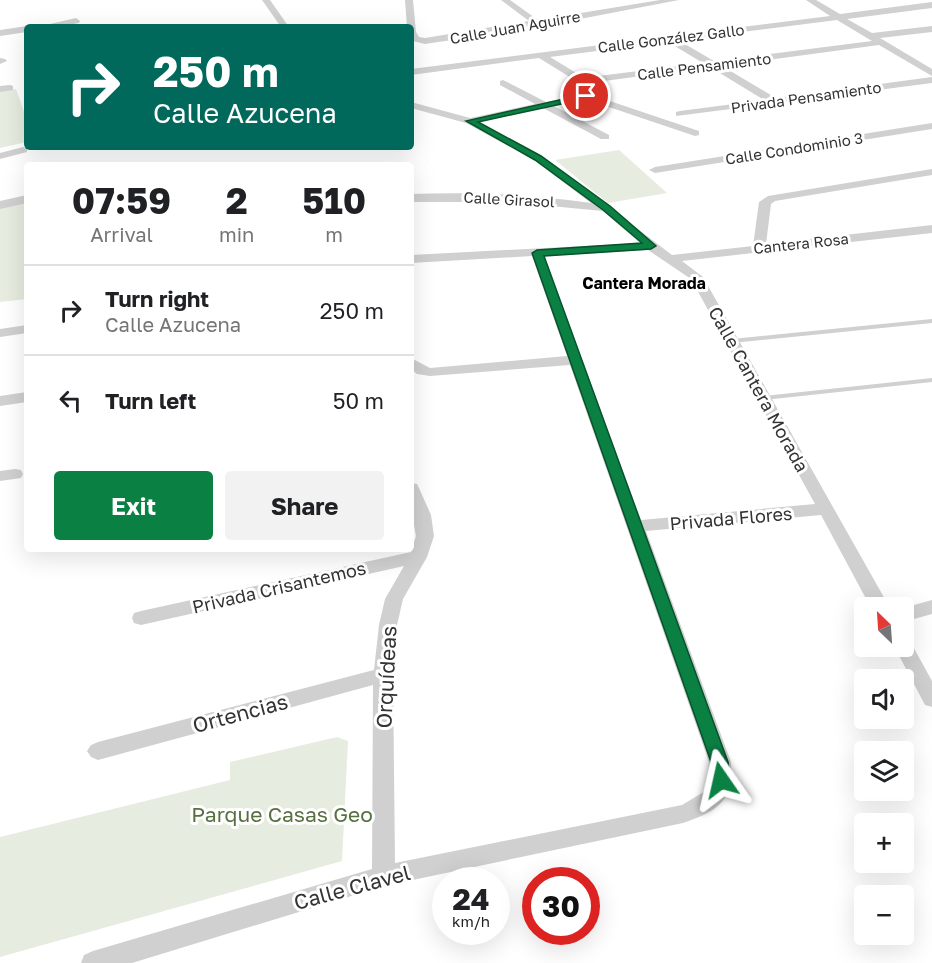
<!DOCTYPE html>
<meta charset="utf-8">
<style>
body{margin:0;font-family:"Golos Text",sans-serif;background:#f2f2f2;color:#202124;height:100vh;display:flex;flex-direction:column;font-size:22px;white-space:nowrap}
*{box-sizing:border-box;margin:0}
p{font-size:20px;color:#757577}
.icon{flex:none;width:33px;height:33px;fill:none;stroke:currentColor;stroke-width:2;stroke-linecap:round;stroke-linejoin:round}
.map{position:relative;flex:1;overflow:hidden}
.side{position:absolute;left:24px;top:162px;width:390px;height:390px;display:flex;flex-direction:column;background:#fff;border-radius:6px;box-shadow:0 6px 24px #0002}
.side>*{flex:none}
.guide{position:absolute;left:24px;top:24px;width:390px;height:126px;border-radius:6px;box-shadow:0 6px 24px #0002;background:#00695c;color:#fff;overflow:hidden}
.needle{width:39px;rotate:335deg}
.controls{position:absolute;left:854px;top:597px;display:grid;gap:12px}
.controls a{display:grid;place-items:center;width:60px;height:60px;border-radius:6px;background:#fff;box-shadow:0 6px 24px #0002;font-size:30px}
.speed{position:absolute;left:432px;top:867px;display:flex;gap:12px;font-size:30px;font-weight:700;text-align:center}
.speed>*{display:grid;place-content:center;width:78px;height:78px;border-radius:50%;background:#fff;box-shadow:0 6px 24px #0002;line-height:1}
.speed small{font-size:15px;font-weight:400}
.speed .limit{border:9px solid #d22;background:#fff;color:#111}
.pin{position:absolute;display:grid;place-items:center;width:51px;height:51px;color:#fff;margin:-26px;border:3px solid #fff;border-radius:50%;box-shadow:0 2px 6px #0007}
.me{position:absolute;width:66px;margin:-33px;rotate:349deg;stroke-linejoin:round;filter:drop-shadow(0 0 4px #0008)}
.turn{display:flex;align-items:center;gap:21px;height:126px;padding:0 30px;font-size:27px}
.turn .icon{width:78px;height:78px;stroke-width:2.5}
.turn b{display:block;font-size:42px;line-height:51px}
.eta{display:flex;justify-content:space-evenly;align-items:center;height:102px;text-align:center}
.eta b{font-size:36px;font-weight:700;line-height:42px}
.primary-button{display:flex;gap:12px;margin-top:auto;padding:12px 30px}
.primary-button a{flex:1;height:69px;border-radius:6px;background:#0b8043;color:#fff;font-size:24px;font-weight:700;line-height:69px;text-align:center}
.primary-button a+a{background:#f2f2f2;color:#202124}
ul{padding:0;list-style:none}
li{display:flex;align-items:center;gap:18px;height:90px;padding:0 30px;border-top:2px solid #e0e0e0}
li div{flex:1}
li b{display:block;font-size:22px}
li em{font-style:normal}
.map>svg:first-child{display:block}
.green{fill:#e6ecdf}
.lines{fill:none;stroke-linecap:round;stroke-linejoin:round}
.service{fill:#d0d0d0;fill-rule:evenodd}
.minor{fill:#d0d0d0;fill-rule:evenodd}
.route{fill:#0b8043;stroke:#07532c;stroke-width:1.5}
.labels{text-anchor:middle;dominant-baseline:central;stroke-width:6;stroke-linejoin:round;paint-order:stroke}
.far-street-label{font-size:15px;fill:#333;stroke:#fff}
.far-neighbourhood-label{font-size:16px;font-weight:bold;fill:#000;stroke:#fff}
.street-label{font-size:18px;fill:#333;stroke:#fff}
.near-street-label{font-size:21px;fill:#333;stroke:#fff}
.near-park-label{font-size:21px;fill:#56703f;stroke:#fff}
</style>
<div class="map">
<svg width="932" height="963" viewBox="0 0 932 963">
<rect width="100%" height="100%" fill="#fff"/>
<g class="green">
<path d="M 16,89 L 27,120 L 27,142 L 0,148 L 0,91 Z"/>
<path d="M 619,150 L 667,193 L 608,203 L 555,160 Z"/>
<path d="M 27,201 L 27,299 L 0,302 L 0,208 Z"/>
<path d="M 337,737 L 348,741 L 342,861 L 0,957 L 0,837 L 230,780 L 230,762 Z"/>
</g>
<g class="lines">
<g class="service">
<path d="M 932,319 L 932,323 L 732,343 L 728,341 L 732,339 Z"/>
<path d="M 932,378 L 932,382 L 764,400 L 760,398 L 764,396 Z"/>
</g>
<g class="minor">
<path d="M 262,0 L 270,0 L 289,27 L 281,27 Z"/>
<path d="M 405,0 L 413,0 L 416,32 L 419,37 L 425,38 L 529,21 L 501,0 L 510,0 L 538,20 L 660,0 L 679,0 L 538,27 L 425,44 L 413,41 L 411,27 L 407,27 Z"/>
<path d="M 806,0 L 816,0 L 840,14 L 932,2 L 932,8 L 847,19 L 872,33 L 932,26 L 932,32 L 880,38 L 932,69 L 932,76 L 879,45 L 722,66 L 776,98 L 932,77 L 932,83 L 676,116 L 676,112 L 680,111 L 764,100 L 710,67 L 604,81 L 607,88 L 595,96 L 699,131 L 699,135 L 695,136 L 585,99 L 554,106 L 609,135 L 609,139 L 601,139 L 543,108 L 480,122 L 542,156 L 672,255 L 753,246 L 759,202 L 768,196 L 932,169 L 932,175 L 775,201 L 771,204 L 766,244 L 932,225 L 932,233 L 682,261 L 703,277 L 890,608 L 871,608 L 821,515 L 646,531 L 731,762 C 733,802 718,811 683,823 L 384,886 L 132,963 L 81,963 L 84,955 L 93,951 L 372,869 L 373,685 L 98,760 L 91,757 L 87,751 L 91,745 L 98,742 L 374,670 L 379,625 L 385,599 L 404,566 L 141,625 L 134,623 L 132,618 L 134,613 L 141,611 L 411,552 L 416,536 L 411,509 L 411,483 L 417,484 L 419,488 L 431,515 L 434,536 L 427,557 L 403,599 L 397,625 L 393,675 L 395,863 L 682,805 L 707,790 L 709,762 L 570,365 L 430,376 L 417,374 L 411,369 L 411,358 L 430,368 L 567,356 L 532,256 L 411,263 L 411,255 L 640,243 L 603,211 L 508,202 L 411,202 L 411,194 C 471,192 531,194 591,203 L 534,160 L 466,123 L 411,108 L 411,102 L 470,118 L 535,104 L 500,85 L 500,81 L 503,80 L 546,102 L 583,94 L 597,87 L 594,82 L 573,79 L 539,58 L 411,75 L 411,69 L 830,16 ZM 837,20 L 872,41 L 714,61 L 678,40 ZM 668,42 L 703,63 L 598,76 L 578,74 L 550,57 ZM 648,250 L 691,279 L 815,504 L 641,520 L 544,256 Z"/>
<path d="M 76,18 L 80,21 L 79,23 L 56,27 L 37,27 Z"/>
<path d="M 27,26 L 30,27 L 27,27 L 27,32 L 0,36 L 0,30 Z"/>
<path d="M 0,58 L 5,59 L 7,61 L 0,64 Z"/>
<path d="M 10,85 L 13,86 L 13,90 L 0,92 L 0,86 Z"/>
<path d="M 932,123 L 932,129 L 655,173 L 649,170 L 655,167 Z"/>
<path d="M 23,147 L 27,148 L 27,152 L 0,159 L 0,153 Z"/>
<path d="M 27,195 L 27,203 L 0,209 L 0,201 Z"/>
<path d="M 27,325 L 27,333 L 0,337 L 0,329 Z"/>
<path d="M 27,392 L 27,402 L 0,406 L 0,396 Z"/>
<path d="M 15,469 L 21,470 L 23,474 L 21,478 L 0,481 L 0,471 Z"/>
<path d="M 932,600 L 932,614 L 903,622 L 903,608 Z"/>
<path d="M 903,639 L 910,641 L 932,681 L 932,707 L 925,705 L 894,646 L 903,646 Z"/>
</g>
</g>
<path class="route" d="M 586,94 L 590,96 L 589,98 L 478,122 L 541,156 L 610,206 L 656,246 L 651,249 L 544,256 L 728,762 L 730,780 L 728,785 L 721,788 L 715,785 L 711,762 L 532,253 L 537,250 L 642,243 L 603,210 L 535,160 L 466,121 Z"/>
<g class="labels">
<g class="far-street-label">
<text transform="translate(515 27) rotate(-10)">Calle Juan Aguirre</text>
<text transform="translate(671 38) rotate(-7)">Calle González Gallo</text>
<text transform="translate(704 66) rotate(-7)">Calle Pensamiento</text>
<text transform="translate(806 97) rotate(-8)">Privada Pensamiento</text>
<text transform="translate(794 148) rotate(-9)">Calle Condominio 3</text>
<text transform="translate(509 199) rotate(3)">Calle Girasol</text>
<text transform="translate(801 243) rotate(-6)">Cantera Rosa</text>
</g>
<g class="far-neighbourhood-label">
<text x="644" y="283">Cantera Morada</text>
</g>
<g class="street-label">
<text transform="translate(759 389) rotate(61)">Calle Cantera Morada</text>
<text transform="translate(731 518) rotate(-5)">Privada Flores</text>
<text transform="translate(279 587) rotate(-13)">Privada Crisantemos</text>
</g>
<g class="near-street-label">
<text transform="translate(386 677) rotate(-87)">Orquídeas</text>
<text transform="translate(240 713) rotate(-15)">Ortencias</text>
<text transform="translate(352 887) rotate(-15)">Calle Clavel</text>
</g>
<g class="near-park-label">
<text x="282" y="814">Parque Casas Geo</text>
</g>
</g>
</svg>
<div class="controls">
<a><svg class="needle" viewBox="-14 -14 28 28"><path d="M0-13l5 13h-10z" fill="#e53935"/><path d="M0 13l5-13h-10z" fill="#757577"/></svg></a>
<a><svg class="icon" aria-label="sound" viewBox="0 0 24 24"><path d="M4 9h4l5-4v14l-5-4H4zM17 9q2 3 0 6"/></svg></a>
<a><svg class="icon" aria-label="layers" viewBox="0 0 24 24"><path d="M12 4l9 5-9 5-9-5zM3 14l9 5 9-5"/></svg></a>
<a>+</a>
<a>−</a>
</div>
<div class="speed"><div>24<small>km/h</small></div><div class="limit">30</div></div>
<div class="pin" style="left:586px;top:96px;background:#d93025"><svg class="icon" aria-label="arrive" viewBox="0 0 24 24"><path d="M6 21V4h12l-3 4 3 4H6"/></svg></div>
<svg class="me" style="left:721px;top:780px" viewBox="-20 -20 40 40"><path d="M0-17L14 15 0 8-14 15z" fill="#0b8043" stroke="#fff" stroke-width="4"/></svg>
<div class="guide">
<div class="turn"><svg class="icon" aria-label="right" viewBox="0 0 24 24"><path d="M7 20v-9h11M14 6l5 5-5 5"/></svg><div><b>250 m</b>Calle Azucena</div></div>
</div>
<section class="side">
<div class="eta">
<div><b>07:59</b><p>Arrival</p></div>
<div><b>2</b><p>min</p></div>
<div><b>510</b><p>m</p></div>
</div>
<ul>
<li><svg class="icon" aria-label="right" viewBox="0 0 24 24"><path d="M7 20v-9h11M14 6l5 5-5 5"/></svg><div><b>Turn right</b><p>Calle Azucena</p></div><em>250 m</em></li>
<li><svg class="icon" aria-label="left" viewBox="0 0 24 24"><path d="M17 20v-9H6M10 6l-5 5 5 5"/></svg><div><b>Turn left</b></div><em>50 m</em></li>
</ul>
<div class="primary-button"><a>Exit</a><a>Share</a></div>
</section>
</div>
